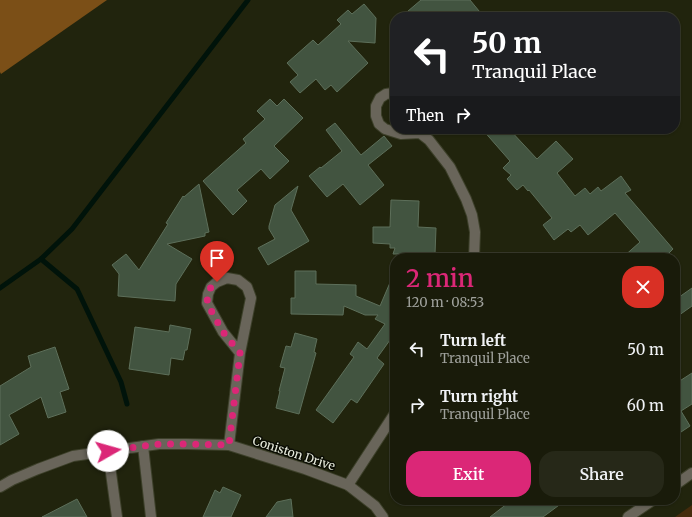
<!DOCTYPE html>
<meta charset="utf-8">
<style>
body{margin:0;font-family:Merriweather,serif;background:#262818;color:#f1f3f6;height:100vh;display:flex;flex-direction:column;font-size:15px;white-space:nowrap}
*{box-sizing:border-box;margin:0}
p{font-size:13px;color:#9fa19c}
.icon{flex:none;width:22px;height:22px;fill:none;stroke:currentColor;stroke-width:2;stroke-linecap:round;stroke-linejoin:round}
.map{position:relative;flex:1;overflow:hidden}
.sheet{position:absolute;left:390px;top:253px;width:290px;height:252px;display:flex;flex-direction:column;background:#191b0a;border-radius:16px;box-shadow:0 1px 3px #0004,0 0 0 1px #37392b}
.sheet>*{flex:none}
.banner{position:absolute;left:390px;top:12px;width:290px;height:122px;border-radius:16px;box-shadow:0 1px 3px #0004,0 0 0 1px #37392b;background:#202124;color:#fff;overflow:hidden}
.pin{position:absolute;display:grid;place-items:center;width:34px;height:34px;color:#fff;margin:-41px -17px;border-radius:50% 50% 50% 0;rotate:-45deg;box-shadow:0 0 4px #0007}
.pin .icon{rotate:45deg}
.me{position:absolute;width:44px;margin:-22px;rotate:83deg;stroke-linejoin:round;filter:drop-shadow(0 0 3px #0008)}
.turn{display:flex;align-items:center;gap:14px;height:84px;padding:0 16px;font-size:18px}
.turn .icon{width:52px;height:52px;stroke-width:2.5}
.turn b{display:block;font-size:28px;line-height:34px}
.then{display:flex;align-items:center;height:38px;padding:0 16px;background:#0003;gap:8px;font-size:15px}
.round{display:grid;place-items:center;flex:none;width:42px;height:42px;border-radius:16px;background:#262818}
.headline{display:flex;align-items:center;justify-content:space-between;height:68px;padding:0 16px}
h1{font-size:24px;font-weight:600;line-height:30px;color:#db2777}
.action{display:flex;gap:8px;margin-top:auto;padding:8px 16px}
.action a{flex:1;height:46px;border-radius:16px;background:#db2777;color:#fff;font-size:16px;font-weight:600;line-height:46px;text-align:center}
.action a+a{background:#262818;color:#f1f3f6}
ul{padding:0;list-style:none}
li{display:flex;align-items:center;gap:12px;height:56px;padding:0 16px}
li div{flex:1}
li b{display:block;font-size:15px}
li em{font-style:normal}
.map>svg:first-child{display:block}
.green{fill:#452b0c}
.forest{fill:#7b4f17}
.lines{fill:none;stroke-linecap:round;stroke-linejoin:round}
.stream{stroke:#00130a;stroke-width:5}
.building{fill:#425440;stroke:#5d6f5a}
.minor-casing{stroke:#3d402a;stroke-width:12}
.minor{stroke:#69655a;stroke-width:10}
.route{stroke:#db2777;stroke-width:7;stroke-dasharray:0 12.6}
.labels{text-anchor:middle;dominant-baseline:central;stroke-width:3;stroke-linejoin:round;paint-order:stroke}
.street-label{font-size:12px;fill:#e9edde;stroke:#0b0d04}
</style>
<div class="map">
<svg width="692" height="517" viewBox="0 0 692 517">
<rect width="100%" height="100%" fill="#21240d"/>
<path class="green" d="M 692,505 L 692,517 L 675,517 Z"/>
<path class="forest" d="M 0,0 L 107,0 L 1,74 L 0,72 Z"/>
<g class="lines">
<g class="stream">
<path d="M 41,259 L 77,289 L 121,382 L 127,404"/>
<path d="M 0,288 L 41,259 L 72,229 L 248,0"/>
</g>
</g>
<g class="building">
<path d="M 421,0 L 470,0 L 484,17 L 401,17 Z"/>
<path d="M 364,4 L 376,18 L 375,43 L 348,41 L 368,63 L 337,92 L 331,85 L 325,90 L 316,79 L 300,93 L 290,82 L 298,75 L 287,63 L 313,40 L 318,45 L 341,24 L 337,20 L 348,10 L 352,14 Z"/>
<path d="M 270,99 L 277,106 L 284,99 L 303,118 L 274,146 L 289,161 L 270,179 L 261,169 L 237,190 L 247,201 L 233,215 L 203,181 L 246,143 L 243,139 L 265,119 L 257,111 Z"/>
<path d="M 335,123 L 361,155 L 384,136 L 392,146 L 368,165 L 384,185 L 360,205 L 343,184 L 327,197 L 309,176 L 320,167 L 321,168 L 342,151 L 326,130 Z"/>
<path d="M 482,129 L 509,129 L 537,159 L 556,141 L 573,159 L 557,173 L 575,196 L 585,188 L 590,194 L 598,187 L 601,191 L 621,176 L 631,190 L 625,193 L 673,249 L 664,258 L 622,258 L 640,242 L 615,213 L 588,235 L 580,225 L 571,232 L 568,229 L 554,240 L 543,225 L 552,218 L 529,190 L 528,191 L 523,185 L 517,190 L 507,179 L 511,175 L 503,168 L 510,161 Z"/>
<path d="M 199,184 L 209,232 L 205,233 L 205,236 L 167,244 L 192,259 L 176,284 L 175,301 L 118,296 L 119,274 L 112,265 L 126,254 L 139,270 L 168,224 L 166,223 L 183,196 L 184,197 Z"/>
<path d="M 298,186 L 291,210 L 309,241 L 268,265 L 258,248 L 275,239 L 269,229 L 269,226 L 275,205 Z"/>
<path d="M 391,200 L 419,201 L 418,227 L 436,228 L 435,254 L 393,254 L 395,248 L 390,248 L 390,244 L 373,243 L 373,227 L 390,227 Z"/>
<path d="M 295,271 L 316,271 L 316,284 L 356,285 L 356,296 L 380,306 L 395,271 L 395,333 L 377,358 L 384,364 L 357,403 L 351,399 L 333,423 L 316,410 L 354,357 L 350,354 L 358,342 L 367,349 L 385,324 L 375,319 L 378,315 L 365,315 L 344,306 L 343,315 L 291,314 L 291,298 L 295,298 Z"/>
<path d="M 692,288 L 692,306 L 675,318 L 675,300 Z"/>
<path d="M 170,325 L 191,329 L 187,350 L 185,350 L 183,360 L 171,358 L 169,375 L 129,369 L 135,327 L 169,332 Z"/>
<path d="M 295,333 L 317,339 L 314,352 L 316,353 L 299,414 L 276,408 L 280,391 L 279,391 L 285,368 L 280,367 L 286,346 L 291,347 Z"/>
<path d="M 55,347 L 69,389 L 60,392 L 66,412 L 48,418 L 41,397 L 9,415 L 19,434 L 0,445 L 0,386 L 31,367 L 28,356 Z"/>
<path d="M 692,373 L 692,404 L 681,411 L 690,426 L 675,436 L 675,384 Z"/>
<path d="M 223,487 L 241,495 L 231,517 L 203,517 L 215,490 L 220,493 Z"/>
<path d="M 77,499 L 87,517 L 42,517 Z"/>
<path d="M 291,499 L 293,517 L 266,517 L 277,502 Z"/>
<path d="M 512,500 L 566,500 L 543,517 L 490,517 Z"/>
</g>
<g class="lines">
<g class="minor-casing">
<g id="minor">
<path d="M 395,94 L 393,93 L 386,94 L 380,98 L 376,106 L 376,116 L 379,124 L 385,129 L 401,134 L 420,133 L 429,140 L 450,167 L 466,199 L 472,215 L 475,232 L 474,258"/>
<path d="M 229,445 L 240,353 L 223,332 L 207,303 L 208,294 L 211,287 L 217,282 L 227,278 L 238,280 L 247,287 L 251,298 L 240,353"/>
<path d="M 143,446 L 151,517"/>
<path d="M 108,451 L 117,517"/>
<path d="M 348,485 L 395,413"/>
<path d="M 675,485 L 692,473"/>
<path d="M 0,487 L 12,480 L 38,469 L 73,456 L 108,451 L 159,444 L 187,444 L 229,445 L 305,469 L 348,485 L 375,506 L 383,517"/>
<path d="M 628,517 L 653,500"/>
</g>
</g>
<use href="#minor" class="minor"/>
</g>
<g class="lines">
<path class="route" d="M 108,451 L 159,444 L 187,444 L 229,445 L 240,353 L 223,332 L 207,303 L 208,294 L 211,287 L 217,282"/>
</g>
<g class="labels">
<g class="street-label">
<text transform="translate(294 453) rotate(18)">Coniston Drive</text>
</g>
</g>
</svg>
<div class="pin" style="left:217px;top:282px;background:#d93025"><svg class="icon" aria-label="arrive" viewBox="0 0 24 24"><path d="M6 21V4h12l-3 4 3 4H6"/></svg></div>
<svg class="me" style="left:108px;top:451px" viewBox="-20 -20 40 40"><circle r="19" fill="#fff"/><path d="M0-13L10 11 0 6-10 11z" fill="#db2777"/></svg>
<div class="banner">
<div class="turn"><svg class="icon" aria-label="left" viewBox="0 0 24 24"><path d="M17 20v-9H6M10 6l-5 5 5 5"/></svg><div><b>50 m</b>Tranquil Place</div></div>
<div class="then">Then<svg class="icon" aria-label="right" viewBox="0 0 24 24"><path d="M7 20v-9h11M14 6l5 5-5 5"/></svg></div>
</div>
<section class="sheet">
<div class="headline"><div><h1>2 min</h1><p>120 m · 08:53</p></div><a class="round" style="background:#d93025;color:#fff"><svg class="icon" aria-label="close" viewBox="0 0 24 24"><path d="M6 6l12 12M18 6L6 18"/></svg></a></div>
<ul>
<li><svg class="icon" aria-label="left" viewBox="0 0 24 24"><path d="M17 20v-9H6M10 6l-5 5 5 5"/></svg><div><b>Turn left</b><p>Tranquil Place</p></div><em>50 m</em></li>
<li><svg class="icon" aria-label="right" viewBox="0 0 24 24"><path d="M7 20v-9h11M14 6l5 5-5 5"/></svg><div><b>Turn right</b><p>Tranquil Place</p></div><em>60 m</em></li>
</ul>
<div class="action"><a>Exit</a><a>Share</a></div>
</section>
</div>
